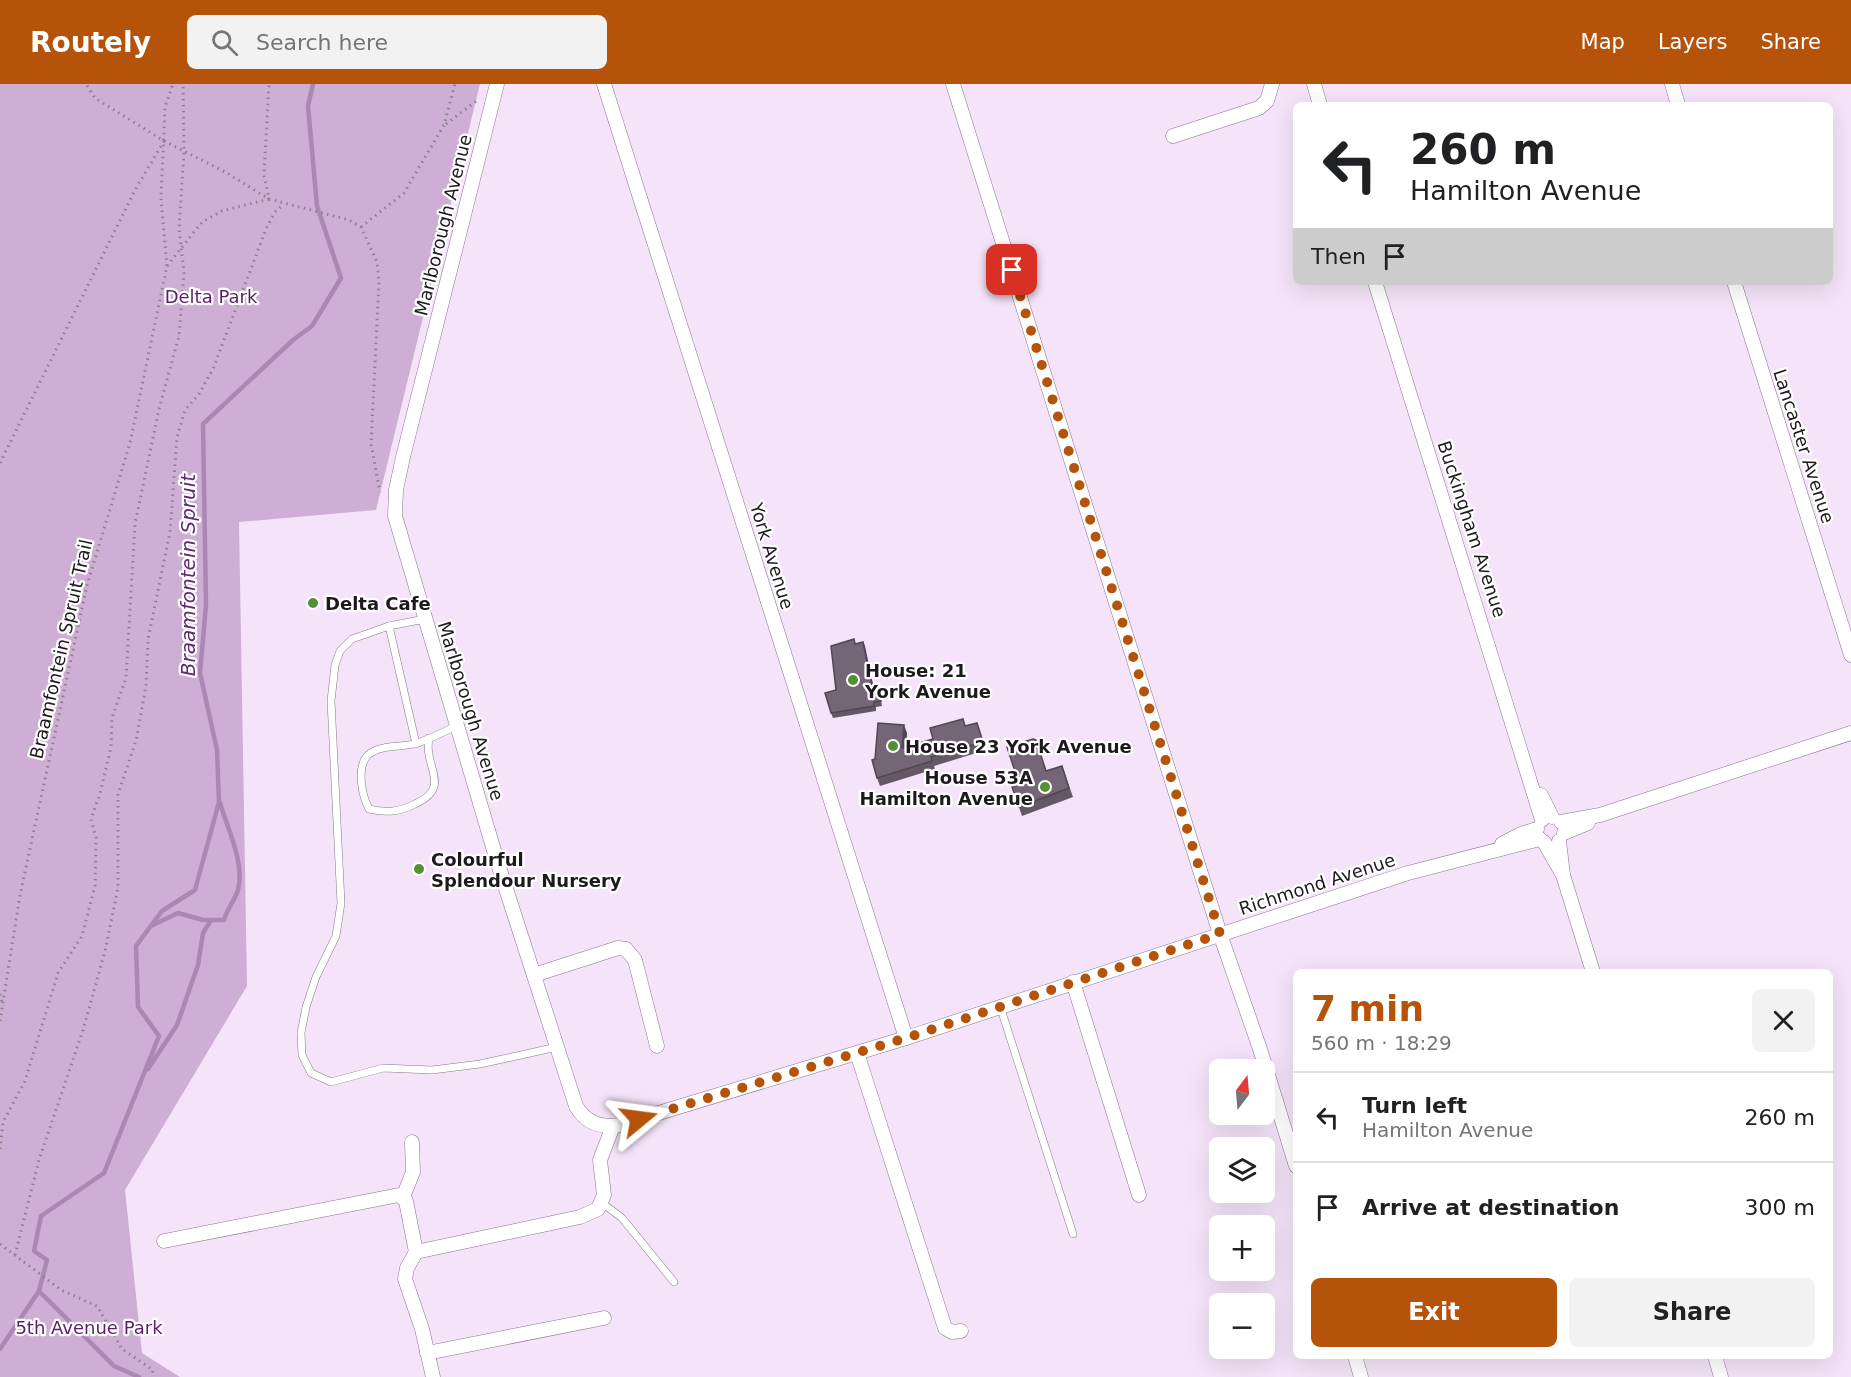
<!DOCTYPE html>
<meta charset="utf-8">
<style>
body{margin:0;font-family:"DejaVu Sans",sans-serif;background:#f2f2f2;color:#202124;height:100vh;display:flex;flex-direction:column;font-size:22px;white-space:nowrap}
*{box-sizing:border-box;margin:0}
p{font-size:20px;color:#757577}
.icon{flex:none;width:33px;height:33px;fill:none;stroke:currentColor;stroke-width:2;stroke-linecap:round;stroke-linejoin:round}
.map{position:relative;flex:1;overflow:hidden}
.drawer{position:absolute;left:1293px;top:885px;width:540px;height:390px;display:flex;flex-direction:column;background:#fff;border-radius:9px;box-shadow:0 6px 24px #0002}
.drawer>*{flex:none}
.banner{position:absolute;left:1293px;top:18px;width:540px;height:183px;border-radius:9px;box-shadow:0 6px 24px #0002;background:#fff;color:#202124;overflow:hidden}
.needle{width:39px;rotate:16deg}
.tools{position:absolute;left:1209px;top:975px;display:grid;gap:12px}
.tools a{display:grid;place-items:center;width:66px;height:66px;border-radius:9px;background:#fff;box-shadow:0 6px 24px #0002;font-size:30px}
.pin{position:absolute;display:grid;place-items:center;width:51px;height:51px;color:#fff;margin:-26px;border-radius:12px;box-shadow:0 3px 9px #0006}
.me{position:absolute;width:66px;margin:-33px;rotate:74deg;stroke-linejoin:round;filter:drop-shadow(0 0 4px #0008)}
.turn{display:flex;align-items:center;gap:21px;height:126px;padding:0 18px;font-size:27px}
.turn .icon{width:78px;height:78px;stroke-width:2.5}
.turn b{display:block;font-size:42px;line-height:51px}
.then{display:flex;align-items:center;height:57px;padding:0 18px;background:#0003;gap:12px;font-size:22px}
.round{display:grid;place-items:center;flex:none;width:63px;height:63px;border-radius:9px;background:#f2f2f2}
.headline{display:flex;align-items:center;justify-content:space-between;height:102px;padding:0 18px}
h1{font-size:36px;font-weight:800;line-height:45px;color:#b45309}
.cta{display:flex;gap:12px;margin-top:auto;padding:12px 18px}
.cta a{flex:1;height:69px;border-radius:9px;background:#b45309;color:#fff;font-size:24px;font-weight:800;line-height:69px;text-align:center}
.cta a+a{background:#f2f2f2;color:#202124}
ul{padding:0;list-style:none}
li{display:flex;align-items:center;gap:18px;height:90px;padding:0 18px;border-top:2px solid #e0e0e0}
li div{flex:1}
li b{display:block;font-size:22px}
li em{font-style:normal}
header{display:flex;align-items:center;gap:36px;box-sizing:border-box;height:84px;padding:0 30px;background:#b45309;color:#fff}
header strong{font-size:28px}
nav{display:flex;gap:33px;margin-inline-start:auto;font-size:21px}
.search{width:420px;height:54px;background:#f2f2f2;display:flex;align-items:center;gap:15px;box-sizing:border-box;padding:0 21px;border-radius:9px;color:#757577;font-size:22px}
.map>svg:first-child{display:block}
.green{fill:#ceaed4}
.lines{fill:none;stroke-linecap:round;stroke-linejoin:round}
.stream{stroke:#ab87b3;stroke-width:4.5}
.service-casing{stroke:#87778a;stroke-width:8}
.minor-casing{stroke:#87778a;stroke-width:15}
.path{stroke:#8c808e;stroke-width:3;stroke-dasharray:1.5 4.5;stroke-linecap:butt}
.service{stroke:#fff;stroke-width:7}
.minor{stroke:#fff;stroke-width:14}
.wall{fill:#645766}
.shaded-wall{fill:#514753}
.building{fill:#746577;stroke:#514753;stroke-width:1.5}
.route{stroke:#b45309;stroke-width:10;stroke-dasharray:0 18}
.poi-dot{fill:#539132;stroke:#fff;stroke-width:2}
.labels{text-anchor:middle;dominant-baseline:central;stroke-width:4.5;stroke-linejoin:round;paint-order:stroke}
.street-label{font-size:18px;fill:#1e181f;stroke:#fff}
.park-label{font-size:18px;fill:#5a1f66;stroke:#fff}
.poi-label{font-size:18px;font-weight:bold;fill:#1e181f;stroke:#fff;text-anchor:start}
.water-label{font-size:20px;font-style:italic;fill:#63296f;stroke:#fff}
</style>
<header>
<strong>Routely</strong>
<div class="search"><svg class="icon" aria-label="search" viewBox="0 0 24 24"><circle cx="10" cy="10" r="6"/><path d="M15 15l6 6"/></svg>Search here</div>
<nav><a>Map</a><a>Layers</a><a>Share</a></nav>
</header>
<div class="map">
<svg width="1851" height="1293" viewBox="0 0 1851 1293">
<rect width="100%" height="100%" fill="#f5e4f9"/>
<path class="green" d="M 0,0 L 480,0 L 376,426 L 239,438 L 247,902 L 125,1106 L 142,1269 L 180,1293 L 0,1293 Z"/>
<g class="lines">
<g class="stream">
<path d="M 153,841 L 178,829 L 203,836 L 224,836 C 227,825 235,816 238,806 C 245,779 228,746 220,719"/>
<path d="M 148,985 L 177,941 L 198,881 L 203,849 L 211,836"/>
<path d="M 39,1207 L 114,1282 L 139,1293"/>
<path d="M 0,1265 L 39,1207 L 47,1176 L 34,1167 L 41,1132 L 104,1089 L 159,952 L 138,923 L 136,862 L 162,827 L 195,806 L 219,718 L 217,666 L 200,589 L 206,521 L 203,340 L 293,256 L 312,242 L 341,194 L 317,122 L 308,22 L 313,0"/>
</g>
<g class="service-casing">
<g id="service">
<path d="M 425,535 L 389,542 L 352,555 L 340,567 L 335,581 L 331,617 L 341,819 L 336,852 L 316,893 L 306,923 L 301,949 L 302,971 L 311,989 L 331,998 L 383,984 L 432,986 L 480,980 L 557,963"/>
<path d="M 389,542 L 416,660"/>
<path d="M 429,654 C 423,683 453,703 415,720 C 399,728 387,729 369,725 C 362,712 356,683 368,671 C 380,660 403,664 418,659 C 431,654 444,648 456,642"/>
<path d="M 1000,922 L 1073,1150"/>
<path d="M 602,1119 L 622,1134 L 674,1198"/>
</g>
</g>
<g class="minor-casing">
<g id="minor">
<path d="M 497,0 L 403,373 L 396,406 L 395,432 L 498,780 L 576,1022 C 585,1038 600,1044 619,1041 L 906,954 L 1408,789 L 1540,755"/>
<path d="M 604,0 L 906,954"/>
<path d="M 953,0 L 1220,850 L 1260,965 L 1296,1082"/>
<path d="M 1314,0 L 1320,21"/>
<path d="M 1672,0 L 1678,21"/>
<path d="M 1173,52 L 1259,24 L 1267,17 L 1272,0"/>
<path d="M 1375,198 L 1542,736"/>
<path d="M 1734,198 L 1851,571"/>
<path d="M 1541,711 L 1552,733"/>
<path d="M 1561,738 L 1600,731 L 1851,649"/>
<path d="M 1564,749 L 1588,739"/>
<path d="M 1559,757 L 1563,791 L 1593,888"/>
<path d="M 1544,758 L 1563,791"/>
<path d="M 1502,760 L 1521,750 L 1537,745"/>
<path d="M 534,891 L 618,864 L 626,865 L 635,876 L 657,962"/>
<path d="M 1073,898 L 1139,1111"/>
<path d="M 857,969 L 945,1244 L 952,1248 L 961,1247"/>
<path d="M 403,1113 L 413,1088 L 412,1058"/>
<path d="M 164,1157 L 399,1111 L 406,1117 L 416,1168"/>
<path d="M 427,1269 L 604,1234"/>
<path d="M 1355,1272 L 1361,1293"/>
<path d="M 1715,1272 L 1721,1293"/>
<path d="M 433,1293 L 422,1245 L 405,1195 L 407,1184 L 416,1168 L 580,1133 L 598,1125 L 604,1111 L 600,1076 L 613,1042"/>
</g>
</g>
<g class="path">
<path d="M 446,40 L 479,15"/>
<path d="M 164,57 L 227,89 L 269,115 L 349,136 L 361,143 L 377,178 L 379,198 L 371,360 L 380,408"/>
<path d="M 361,143 L 404,109 L 444,41 L 455,0"/>
<path d="M 167,182 L 202,138 L 222,127 L 269,115 L 264,91 L 269,0"/>
<path d="M 0,379 L 135,106 L 164,57 L 95,14 L 86,0"/>
<path d="M 0,910 L 3,922"/>
<path d="M 0,937 L 20,811 L 87,501 L 130,359 L 167,182 L 161,115 L 165,23 L 173,0"/>
<path d="M 0,1065 L 3,1038 L 25,997 L 58,889 L 82,852 L 95,802 L 96,754 L 91,735 L 100,710 L 111,663 L 112,634 L 126,594 L 135,440 L 159,325 L 179,252 L 184,188 L 179,145 L 184,67 L 183,0"/>
<path d="M 0,1160 L 61,1206 L 97,1222 L 122,1265 L 153,1286 L 152,1293"/>
<path d="M 15,1171 L 39,1076 L 83,946 L 105,867 L 118,804 L 118,710 L 136,657 L 146,602 L 148,555 L 170,448 L 177,353 L 185,326 L 199,310 L 213,285 L 266,145 L 275,128 L 284,120"/>
</g>
<use href="#service" class="service"/>
<use href="#minor" class="minor"/>
</g>
<g class="wall">
<path d="M 863,558 L 874,606 L 880,609 L 882,622 L 876,623 L 876,627 L 833,634 L 831,629 L 836,606 Z"/>
<path d="M 977,639 L 986,666 L 934,682 L 935,685 L 880,702 L 877,694 L 875,675 L 907,649 L 906,663 L 933,655 Z"/>
<path d="M 1062,682 L 1073,713 L 1022,732 L 1012,703 L 1019,700 L 1046,687 Z"/>
</g>
<g class="shaded-wall">
<path d="M 863,558 L 865,562 L 875,610 L 873,606 Z"/>
<path d="M 904,641 L 907,649 L 905,672 L 902,664 Z"/>
</g>
<g class="building">
<path d="M 854,555 L 855,560 L 863,558 L 873,606 L 878,605 L 881,617 L 874,618 L 874,622 L 831,629 L 825,609 L 836,606 L 831,562 Z"/>
<path d="M 963,635 L 965,642 L 977,639 L 983,658 L 931,673 L 932,677 L 877,694 L 872,676 L 875,675 L 878,639 L 904,641 L 902,664 L 933,655 L 930,644 Z"/>
<path d="M 1033,655 L 1036,656 L 1046,687 L 1062,682 L 1069,704 L 1019,723 L 1012,703 L 1019,700 L 1007,663 Z"/>
</g>
<g class="lines">
<path class="route" d="M 639,1035 L 906,954 L 1220,850 L 1012,186"/>
</g>
<g class="poi-dot">
<circle cx="313" cy="519" r="6"/>
<circle cx="853" cy="596" r="6"/>
<circle cx="893" cy="662" r="6"/>
<circle cx="1045" cy="703" r="6"/>
<circle cx="419" cy="785" r="6"/>
</g>
<g class="labels">
<g class="street-label">
<text transform="translate(443 141) rotate(-76)">Marlborough Avenue</text>
<text transform="translate(1804 362) rotate(72)">Lancaster Avenue</text>
<text transform="translate(1472 445) rotate(72)">Buckingham Avenue</text>
<text transform="translate(772 472) rotate(73)">York Avenue</text>
<text transform="translate(61 565) rotate(-77)">Braamfontein Spruit Trail</text>
<text transform="translate(471 627) rotate(73)">Marlborough Avenue</text>
<text transform="translate(1317 800) rotate(-18)">Richmond Avenue</text>
</g>
<g class="park-label">
<text x="211" y="212">Delta Park</text>
<text x="89" y="1243">5th Avenue Park</text>
</g>
<g class="poi-label">
<text x="325" y="519">Delta Cafe</text>
<text x="865" y="586">House: 21<tspan x="865" dy="21">York Avenue</tspan></text>
<text x="905" y="662">House 23 York Avenue</text>
<text x="1033" y="693" text-anchor="end">House 53A<tspan x="1033" dy="21">Hamilton Avenue</tspan></text>
<text x="431" y="775">Colourful<tspan x="431" dy="21">Splendour Nursery</tspan></text>
</g>
<g class="water-label">
<text transform="translate(188 491) rotate(-90)">Braamfontein Spruit</text>
</g>
</g>
</svg>
<div class="tools">
<a><svg class="needle" viewBox="-14 -14 28 28"><path d="M0-13l5 13h-10z" fill="#e53935"/><path d="M0 13l5-13h-10z" fill="#757577"/></svg></a>
<a><svg class="icon" aria-label="layers" viewBox="0 0 24 24"><path d="M12 4l9 5-9 5-9-5zM3 14l9 5 9-5"/></svg></a>
<a>+</a>
<a>−</a>
</div>
<div class="pin" style="left:1012px;top:186px;background:#d93025"><svg class="icon" aria-label="arrive" viewBox="0 0 24 24"><path d="M6 21V4h12l-3 4 3 4H6"/></svg></div>
<svg class="me" style="left:639px;top:1035px" viewBox="-20 -20 40 40"><path d="M0-17L14 15 0 8-14 15z" fill="#b45309" stroke="#fff" stroke-width="4"/></svg>
<div class="banner">
<div class="turn"><svg class="icon" aria-label="left" viewBox="0 0 24 24"><path d="M17 20v-9H6M10 6l-5 5 5 5"/></svg><div><b>260 m</b>Hamilton Avenue</div></div>
<div class="then">Then<svg class="icon" aria-label="arrive" viewBox="0 0 24 24"><path d="M6 21V4h12l-3 4 3 4H6"/></svg></div>
</div>
<section class="drawer">
<div class="headline"><div><h1>7 min</h1><p>560 m · 18:29</p></div><a class="round"><svg class="icon" aria-label="close" viewBox="0 0 24 24"><path d="M6 6l12 12M18 6L6 18"/></svg></a></div>
<ul>
<li><svg class="icon" aria-label="left" viewBox="0 0 24 24"><path d="M17 20v-9H6M10 6l-5 5 5 5"/></svg><div><b>Turn left</b><p>Hamilton Avenue</p></div><em>260 m</em></li>
<li><svg class="icon" aria-label="arrive" viewBox="0 0 24 24"><path d="M6 21V4h12l-3 4 3 4H6"/></svg><div><b>Arrive at destination</b></div><em>300 m</em></li>
</ul>
<div class="cta"><a>Exit</a><a>Share</a></div>
</section>
</div>
